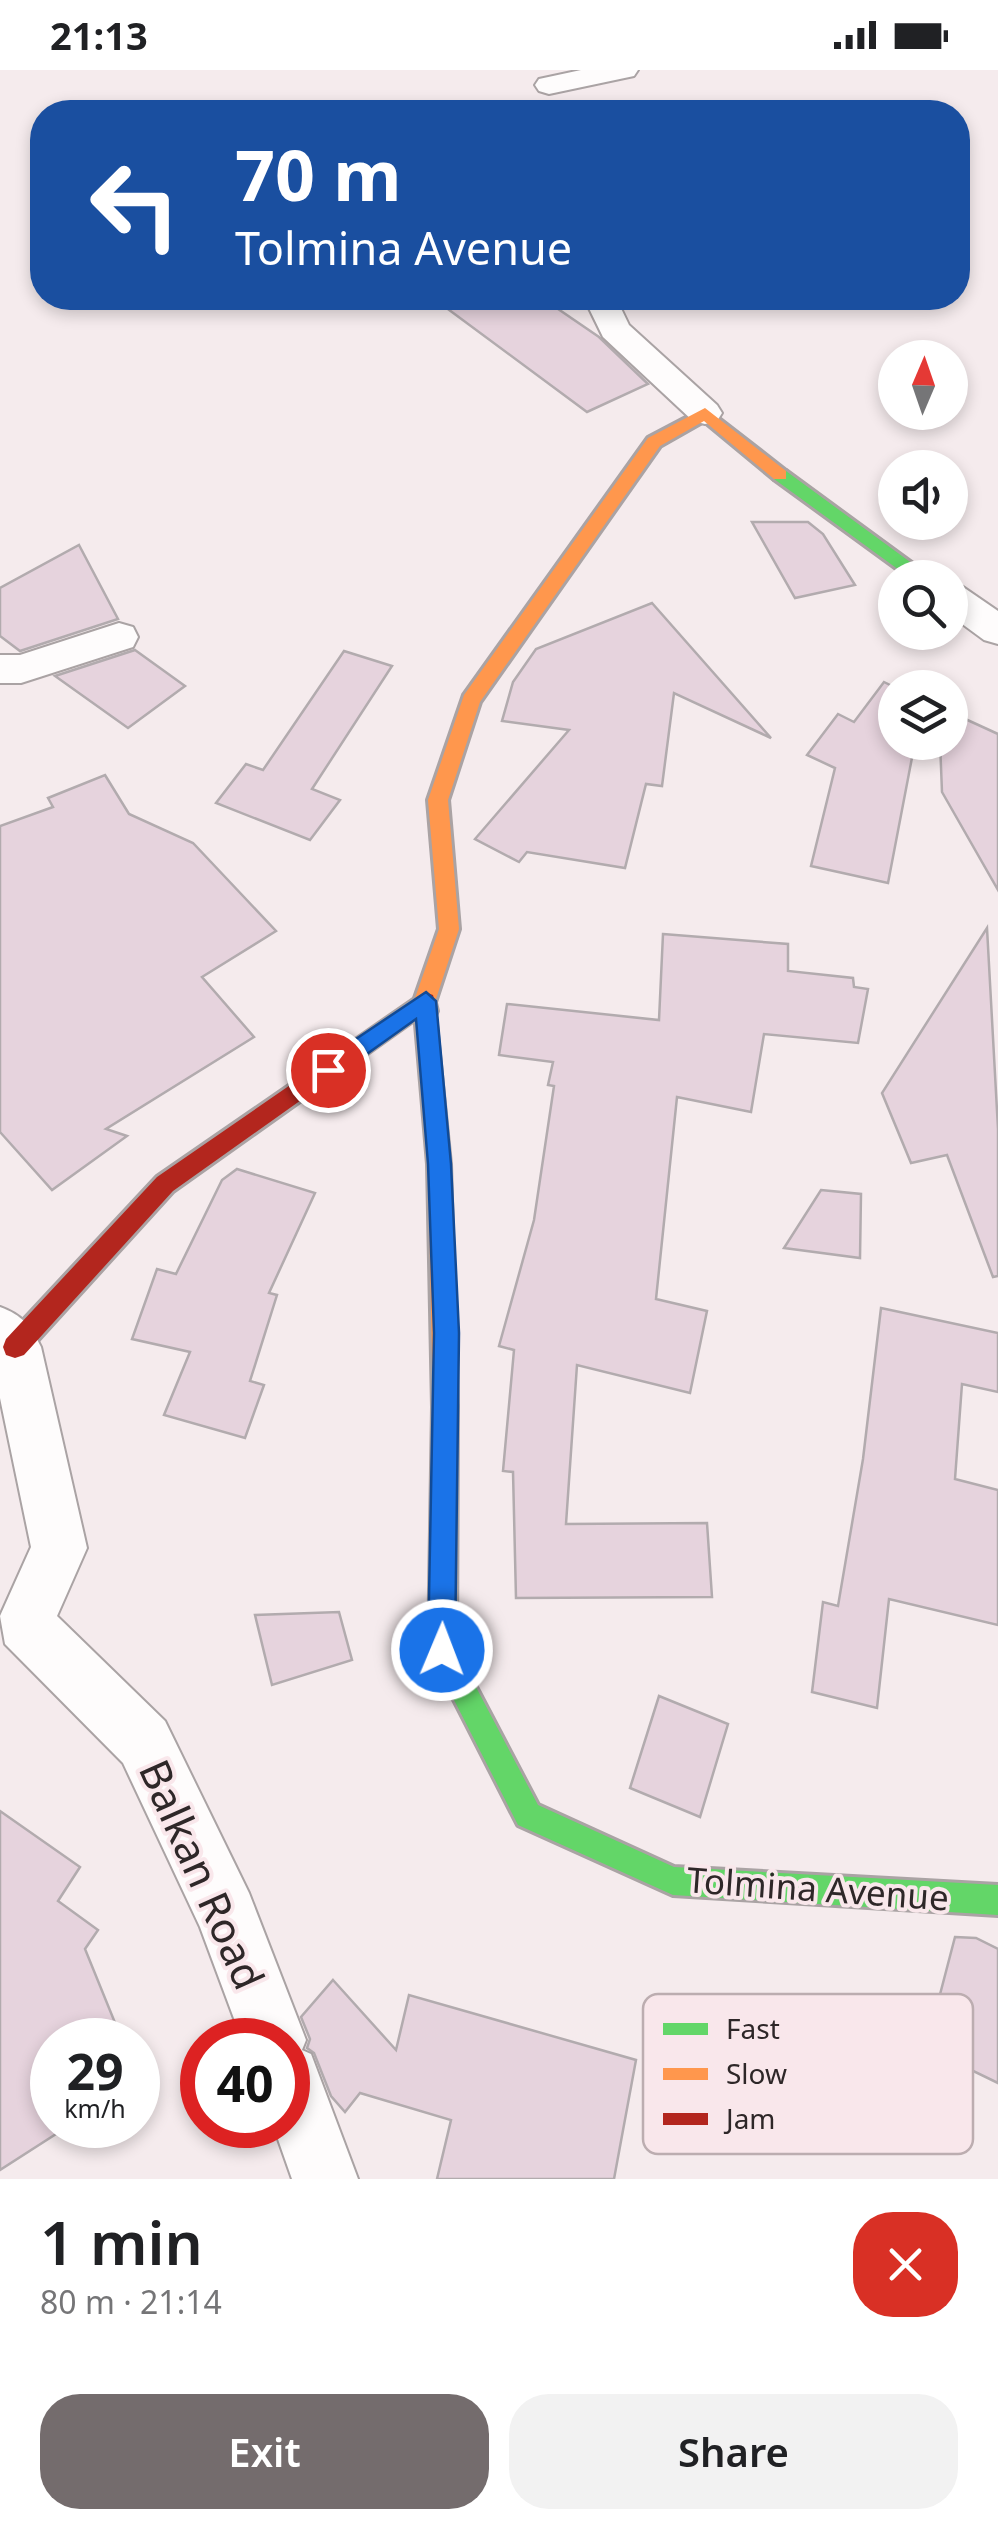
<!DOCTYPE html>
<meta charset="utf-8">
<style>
body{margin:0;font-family:"Noto Sans",sans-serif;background:#f2f2f2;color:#202124;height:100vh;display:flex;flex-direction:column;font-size:38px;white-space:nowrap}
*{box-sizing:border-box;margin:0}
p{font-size:32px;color:#757577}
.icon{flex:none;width:55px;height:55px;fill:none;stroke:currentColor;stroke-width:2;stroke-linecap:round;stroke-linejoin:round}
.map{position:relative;height:2109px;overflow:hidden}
.details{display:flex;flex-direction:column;background:#fff;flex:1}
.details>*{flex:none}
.hud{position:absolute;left:30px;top:30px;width:940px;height:210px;border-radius:40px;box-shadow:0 5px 15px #0003;background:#1a4fa0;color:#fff;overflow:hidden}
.needle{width:65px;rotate:2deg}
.buttons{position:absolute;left:878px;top:270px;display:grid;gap:20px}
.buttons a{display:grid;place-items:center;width:90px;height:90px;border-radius:50%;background:#fff;box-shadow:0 5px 15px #0003;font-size:50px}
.speed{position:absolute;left:30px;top:1948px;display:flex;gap:20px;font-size:50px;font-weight:700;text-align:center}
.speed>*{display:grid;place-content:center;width:130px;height:130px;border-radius:50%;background:#fff;box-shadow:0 5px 15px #0003;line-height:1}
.speed small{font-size:25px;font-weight:400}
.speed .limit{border:15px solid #d22;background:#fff;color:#111}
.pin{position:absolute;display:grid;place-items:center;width:85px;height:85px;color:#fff;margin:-42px;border:5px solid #fff;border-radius:50%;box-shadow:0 2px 10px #0007}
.me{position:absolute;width:110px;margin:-55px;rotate:1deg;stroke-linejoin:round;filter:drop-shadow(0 0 8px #0008)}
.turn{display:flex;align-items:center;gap:35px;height:210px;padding:0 40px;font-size:45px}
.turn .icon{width:130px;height:130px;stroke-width:2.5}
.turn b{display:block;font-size:70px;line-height:85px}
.round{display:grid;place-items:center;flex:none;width:105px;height:105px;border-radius:40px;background:#f2f2f2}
.summary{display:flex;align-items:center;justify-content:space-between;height:170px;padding:0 40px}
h1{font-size:60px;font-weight:600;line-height:75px}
.button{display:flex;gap:20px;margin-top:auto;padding:20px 40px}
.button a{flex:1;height:115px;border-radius:40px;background:#746c6d;color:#fff;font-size:40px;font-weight:600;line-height:115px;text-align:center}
.button a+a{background:#f2f2f2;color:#202124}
.status{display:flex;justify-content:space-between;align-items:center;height:70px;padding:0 50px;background:#fff;direction:ltr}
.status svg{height:28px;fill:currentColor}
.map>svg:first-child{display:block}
.building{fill:#e6d3dd;stroke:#b2abae;stroke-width:2.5}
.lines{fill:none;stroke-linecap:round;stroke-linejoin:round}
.street-casing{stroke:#aaa3a4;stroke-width:4}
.fast-casing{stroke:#aaa3a4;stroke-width:6}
.slow-casing{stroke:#aaa3a4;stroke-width:6}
.jam-casing{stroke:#aaa3a4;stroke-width:6}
.street{fill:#fefcfc;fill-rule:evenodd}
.fast{fill:#63d668;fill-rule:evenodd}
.slow{fill:#ff974d;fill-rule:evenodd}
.jam{fill:#b3261e;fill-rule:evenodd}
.route{fill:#1a73e8;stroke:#114b97;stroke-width:2.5}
.labels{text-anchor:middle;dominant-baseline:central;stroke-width:8;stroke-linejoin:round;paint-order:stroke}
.street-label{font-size:35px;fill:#2e2728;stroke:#f9e7eb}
.near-street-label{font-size:42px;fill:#2e2728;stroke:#f9e7eb}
.key{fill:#f9e7eb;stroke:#bcadb0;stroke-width:2.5}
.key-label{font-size:28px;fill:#2e2728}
</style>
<div class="status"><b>21:13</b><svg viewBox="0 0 49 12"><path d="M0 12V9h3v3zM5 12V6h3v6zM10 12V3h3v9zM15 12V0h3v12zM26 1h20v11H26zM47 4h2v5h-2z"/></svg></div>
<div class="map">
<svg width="998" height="2109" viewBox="0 0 998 2109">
<rect width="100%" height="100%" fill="#f5ebed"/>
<g class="building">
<path d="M 433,228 L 542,228 L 599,267 L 648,314 L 587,342 Z"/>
<path d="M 752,452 L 808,452 L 823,464 L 855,515 L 795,528 Z"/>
<path d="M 79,475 L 118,549 L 20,581 L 0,566 L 0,518 Z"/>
<path d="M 652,533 L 771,668 L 674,623 L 662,716 L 646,714 L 625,798 L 527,782 L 519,792 L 475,769 L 569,660 L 502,651 L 513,612 L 536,579 Z"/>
<path d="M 135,580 L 185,616 L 128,658 L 55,606 Z"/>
<path d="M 344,581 L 392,596 L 312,719 L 340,730 L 310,770 L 216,733 L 246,694 L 263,700 Z"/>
<path d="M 884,612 L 896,618 L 895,672 L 915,672 L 888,813 L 811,796 L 835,698 L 807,685 L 838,644 L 854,652 Z"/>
<path d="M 950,642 L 998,664 L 998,820 L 942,722 L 940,672 L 950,672 Z"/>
<path d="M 105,705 L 129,744 L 193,773 L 276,861 L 202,907 L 254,967 L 106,1059 L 127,1066 L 52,1120 L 0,1062 L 0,756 L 53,737 L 48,728 Z"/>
<path d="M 987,858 L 998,1059 L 998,1206 L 993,1207 L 947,1085 L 911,1093 L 882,1023 Z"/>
<path d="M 663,864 L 788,874 L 788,901 L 853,908 L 854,917 L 868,919 L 858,973 L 764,964 L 751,1042 L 677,1027 L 656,1229 L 707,1241 L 690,1323 L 577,1295 L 566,1454 L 707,1453 L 712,1527 L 516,1528 L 513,1402 L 503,1401 L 514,1280 L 499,1276 L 534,1150 L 554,1016 L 548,1015 L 553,992 L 499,985 L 507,934 L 659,950 Z"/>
<path d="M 237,1099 L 315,1123 L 269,1223 L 277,1225 L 250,1311 L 264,1315 L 245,1368 L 164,1345 L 190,1282 L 132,1269 L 157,1199 L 176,1204 L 222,1110 Z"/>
<path d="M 821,1120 L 861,1124 L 860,1188 L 784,1178 Z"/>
<path d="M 881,1238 L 998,1263 L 998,1322 L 962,1314 L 955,1409 L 998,1420 L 998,1555 L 889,1529 L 877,1638 L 812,1622 L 823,1532 L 838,1536 L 863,1389 Z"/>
<path d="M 339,1542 L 352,1590 L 272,1615 L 255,1545 Z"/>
<path d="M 659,1626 L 728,1654 L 700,1747 L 630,1718 Z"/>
<path d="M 0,1741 L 80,1797 L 58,1831 L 98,1860 L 85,1879 L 122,1970 L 52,1970 L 52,2055 L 70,2055 L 0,2100 Z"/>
<path d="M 955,1867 L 976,1868 L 998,1879 L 998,2013 L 926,1978 Z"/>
<path d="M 333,1910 L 396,1980 L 409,1925 L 636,1990 L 614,2109 L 437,2109 L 451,2050 L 360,2023 L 345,2042 L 331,2026 L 314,1983 L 307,1978 L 310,1969 L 301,1947 Z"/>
</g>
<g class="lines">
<g class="street-casing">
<g id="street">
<path d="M 581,0 L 638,0 L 634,6 L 549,24 L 539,21 L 535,15 L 539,9 Z"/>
<path d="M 584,228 L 616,228 L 629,255 L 717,335 L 722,343 L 717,351 L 705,354 L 693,351 L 603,267 Z"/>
<path d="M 950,513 L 963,517 L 998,541 L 998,574 L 984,570 L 950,545 Z"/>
<path d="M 119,553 L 133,557 L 138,567 L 133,577 L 21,613 L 0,613 L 0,585 L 20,585 Z"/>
<path d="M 0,1237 C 22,1245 31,1256 41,1277 L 87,1478 L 57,1546 L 165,1651 L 249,1823 L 306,1970 L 302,1980 L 311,1984 L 358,2109 L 292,2109 L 273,2055 L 288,2055 L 288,1970 L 242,1970 L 200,1857 L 123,1693 L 5,1574 L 0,1546 L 31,1477 L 0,1328 Z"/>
</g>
</g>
<g class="fast-casing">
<g id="fast">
<path d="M 780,399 L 786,401 L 932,508 L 910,508 L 774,409 L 774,401 Z"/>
<path d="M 445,1325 L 454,1329 L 457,1337 L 456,1579 L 538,1735 L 674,1797 L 998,1815 L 998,1845 L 673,1825 L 518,1755 L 429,1581 L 433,1337 L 436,1329 Z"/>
</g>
</g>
<g class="slow-casing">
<path id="slow" d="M 705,338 L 786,401 L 786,409 L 774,409 L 704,351 L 660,376 L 480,632 L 448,730 L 459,859 L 434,935 L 450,1094 L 457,1337 L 454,1345 L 445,1349 L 436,1345 L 433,1337 L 428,1094 L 414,931 L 439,859 L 428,730 L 464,625 L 648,368 Z"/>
</g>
<g class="jam-casing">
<path id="jam" d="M 425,922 L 433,925 L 437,941 L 434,947 L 418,947 L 173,1121 L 24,1285 L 15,1288 L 6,1285 L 3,1277 L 6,1269 L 157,1107 Z"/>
</g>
<use href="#street" class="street"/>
<use href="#fast" class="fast"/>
<use href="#slow" class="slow"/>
<use href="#jam" class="jam"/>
</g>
<path class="route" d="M 426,922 L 436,931 L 451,1094 L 459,1263 L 455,1580 L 451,1590 L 442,1594 L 432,1590 L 428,1580 L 434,1263 L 428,1094 L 416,949 L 336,1006 L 320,1006 L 317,1000 L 320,993 Z"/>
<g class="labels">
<g class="street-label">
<text transform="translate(818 1818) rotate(4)">Tolmina Avenue</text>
</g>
<g class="near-street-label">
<text transform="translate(203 1804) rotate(66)">Balkan Road</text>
</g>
</g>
<rect x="643" y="1924" width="330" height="160" rx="15" class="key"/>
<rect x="663" y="1953" width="45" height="12" fill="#63d668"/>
<rect x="663" y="1998" width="45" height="12" fill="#ff974d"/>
<rect x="663" y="2043" width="45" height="12" fill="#b3261e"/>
<g class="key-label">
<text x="726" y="1969">Fast</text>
<text x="726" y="2014">Slow</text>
<text x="726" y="2059">Jam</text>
</g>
</svg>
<div class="buttons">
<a><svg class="needle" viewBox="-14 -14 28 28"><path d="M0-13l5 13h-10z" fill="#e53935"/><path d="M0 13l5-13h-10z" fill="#757577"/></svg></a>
<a><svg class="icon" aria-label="sound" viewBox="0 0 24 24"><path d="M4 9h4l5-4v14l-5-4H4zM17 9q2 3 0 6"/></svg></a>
<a><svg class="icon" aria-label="search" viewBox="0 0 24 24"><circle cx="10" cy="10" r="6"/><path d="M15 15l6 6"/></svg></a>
<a><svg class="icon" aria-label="layers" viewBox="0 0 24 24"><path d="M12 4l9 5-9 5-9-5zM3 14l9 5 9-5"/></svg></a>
</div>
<div class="speed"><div>29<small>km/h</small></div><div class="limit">40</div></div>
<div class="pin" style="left:328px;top:1000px;background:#d93025"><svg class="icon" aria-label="arrive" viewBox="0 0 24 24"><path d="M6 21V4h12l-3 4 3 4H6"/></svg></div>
<svg class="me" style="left:442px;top:1580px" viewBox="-20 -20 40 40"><circle r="17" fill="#1a73e8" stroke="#fff" stroke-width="3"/><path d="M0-11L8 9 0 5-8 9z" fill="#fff"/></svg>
<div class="hud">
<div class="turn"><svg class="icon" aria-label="left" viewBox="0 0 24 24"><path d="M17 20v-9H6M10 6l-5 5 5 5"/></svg><div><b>70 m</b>Tolmina Avenue</div></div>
</div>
</div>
<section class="details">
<div class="summary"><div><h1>1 min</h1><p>80 m · 21:14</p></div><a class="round" style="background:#d93025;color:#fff"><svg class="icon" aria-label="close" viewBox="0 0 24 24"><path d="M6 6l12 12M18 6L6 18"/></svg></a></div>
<div class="button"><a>Exit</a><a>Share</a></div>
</section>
